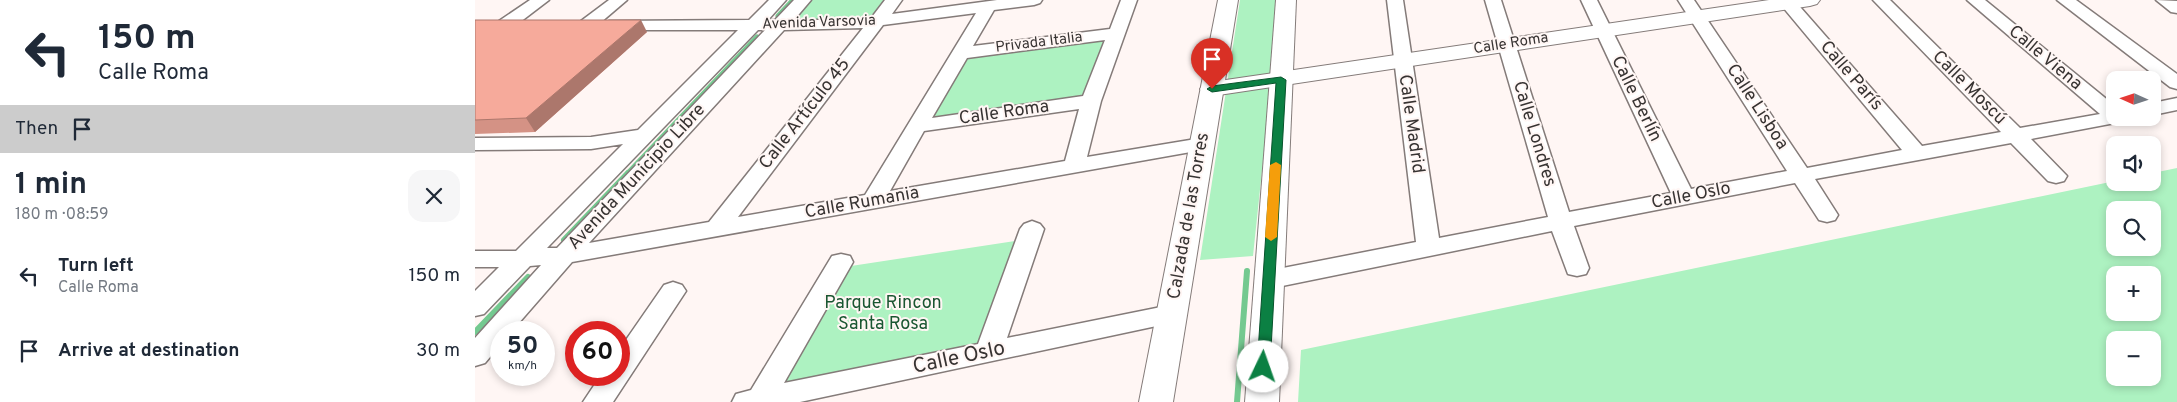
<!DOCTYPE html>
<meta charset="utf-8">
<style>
body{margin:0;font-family:Overpass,sans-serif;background:#f6f6f7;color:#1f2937;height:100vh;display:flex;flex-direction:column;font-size:19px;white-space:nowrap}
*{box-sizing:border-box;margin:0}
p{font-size:16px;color:#747a83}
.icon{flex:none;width:28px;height:28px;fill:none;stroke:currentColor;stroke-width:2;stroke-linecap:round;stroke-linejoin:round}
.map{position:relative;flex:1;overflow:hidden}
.side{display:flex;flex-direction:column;background:#fff;width:475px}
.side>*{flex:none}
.hud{background:#fff;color:#1f2937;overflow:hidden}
.needle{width:32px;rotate:273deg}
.buttons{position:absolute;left:1631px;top:71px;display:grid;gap:10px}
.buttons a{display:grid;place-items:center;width:55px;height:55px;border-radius:10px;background:#fff;box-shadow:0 2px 8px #0003;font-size:25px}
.speed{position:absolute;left:15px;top:321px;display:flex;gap:10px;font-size:25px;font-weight:700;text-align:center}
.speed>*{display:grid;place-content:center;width:65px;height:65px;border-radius:50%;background:#fff;box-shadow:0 2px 8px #0003;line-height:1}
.speed small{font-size:12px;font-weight:400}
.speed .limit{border:8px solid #d22;background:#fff;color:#111}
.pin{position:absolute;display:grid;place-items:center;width:42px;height:42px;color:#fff;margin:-51px -21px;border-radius:50% 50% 50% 0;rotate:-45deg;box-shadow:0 0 5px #0007}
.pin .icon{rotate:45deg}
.me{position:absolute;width:55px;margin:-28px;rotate:3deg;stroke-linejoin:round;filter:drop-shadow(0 0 4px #0008)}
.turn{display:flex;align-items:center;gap:18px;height:105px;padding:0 15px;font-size:22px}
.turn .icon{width:65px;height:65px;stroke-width:2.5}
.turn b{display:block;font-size:35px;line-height:42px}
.then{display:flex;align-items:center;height:48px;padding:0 15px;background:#0003;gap:10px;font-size:19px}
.round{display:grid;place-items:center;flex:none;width:52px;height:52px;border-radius:15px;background:#f6f6f7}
.head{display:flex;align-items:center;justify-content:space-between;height:85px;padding:0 15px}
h1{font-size:30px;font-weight:700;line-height:38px}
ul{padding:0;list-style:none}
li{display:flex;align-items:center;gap:15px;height:75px;padding:0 15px}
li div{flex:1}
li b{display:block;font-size:19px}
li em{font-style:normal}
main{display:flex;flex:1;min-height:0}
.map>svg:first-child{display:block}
.green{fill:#adf2c1;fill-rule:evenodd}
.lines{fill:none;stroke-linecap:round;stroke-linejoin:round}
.stream-far1{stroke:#74c990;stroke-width:5}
.stream{stroke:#74c990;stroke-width:6}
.minor-casing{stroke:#847b79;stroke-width:3}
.tertiary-casing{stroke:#847b79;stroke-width:2}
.primary-casing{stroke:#847b79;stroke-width:2}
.minor{fill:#fff;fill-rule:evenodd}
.tertiary{fill:#fff;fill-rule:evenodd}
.primary{fill:#fff;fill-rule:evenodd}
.wall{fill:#d49285}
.shaded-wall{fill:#ac776c}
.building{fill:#f6aa9b;stroke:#ac776c}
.route{fill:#0b8043;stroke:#07532c}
.slow{fill:#f59e0b}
.labels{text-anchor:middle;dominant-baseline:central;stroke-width:4;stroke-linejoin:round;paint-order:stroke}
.far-street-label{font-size:15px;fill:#373332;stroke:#fff6f4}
.street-label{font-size:18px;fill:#373332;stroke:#fff6f4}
.park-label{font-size:18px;fill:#195631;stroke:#fff6f4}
.near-street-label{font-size:21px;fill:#373332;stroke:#fff6f4}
</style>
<main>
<section class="side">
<div class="hud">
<div class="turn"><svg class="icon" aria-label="left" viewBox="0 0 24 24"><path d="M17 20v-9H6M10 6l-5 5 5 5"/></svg><div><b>150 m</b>Calle Roma</div></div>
<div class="then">Then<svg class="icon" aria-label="arrive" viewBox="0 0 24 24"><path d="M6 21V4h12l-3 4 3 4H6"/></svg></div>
</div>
<div class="head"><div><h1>1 min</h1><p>180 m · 08:59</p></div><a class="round"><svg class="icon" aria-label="close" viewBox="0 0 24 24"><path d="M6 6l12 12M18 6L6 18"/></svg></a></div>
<ul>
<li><svg class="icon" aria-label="left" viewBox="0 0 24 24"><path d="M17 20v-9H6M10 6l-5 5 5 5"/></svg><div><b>Turn left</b><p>Calle Roma</p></div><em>150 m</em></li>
<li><svg class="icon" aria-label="arrive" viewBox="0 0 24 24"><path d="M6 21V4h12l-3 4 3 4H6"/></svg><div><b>Arrive at destination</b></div><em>30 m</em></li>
</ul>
</section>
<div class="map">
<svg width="1702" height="402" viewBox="0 0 1702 402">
<rect width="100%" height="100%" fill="#fff6f4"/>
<g class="green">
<path d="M 333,0 L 413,0 L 397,20 L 311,23 Z"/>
<path d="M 765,0 L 802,0 L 796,85 L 778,256 L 725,260 Z"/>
<path d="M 634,37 L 610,98 L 448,119 L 487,55 Z"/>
<path d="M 1702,168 L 1702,402 L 823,402 L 826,350 L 1640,181 L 1678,182 L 1678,173 ZM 1640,210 L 1678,210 L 1678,248 L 1640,248 ZM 1640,275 L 1678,275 L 1678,312 L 1640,312 ZM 1640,340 L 1678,340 L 1678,378 L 1640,378 Z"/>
<path d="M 540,241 L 504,346 L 305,387 L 376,266 Z"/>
</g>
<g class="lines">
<g class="stream-far1">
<path d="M 303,16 L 318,0"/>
<path d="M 152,174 L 282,37"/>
</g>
<g class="stream">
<path d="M 89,240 L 153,173"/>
<path d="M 0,332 L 53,277"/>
<path d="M 762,402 L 772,271"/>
</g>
<g class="minor-casing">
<g id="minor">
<path d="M 55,0 L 74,0 L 36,29 L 24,29 L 21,25 L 24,21 Z"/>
<path d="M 134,0 L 152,0 L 118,29 L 106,29 L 103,25 L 106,21 Z"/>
<path d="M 294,0 L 311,0 L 293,20 L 300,20 L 319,0 L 336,0 L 319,20 L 373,20 L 397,17 L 410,0 L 427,0 L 417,14 L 522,0 L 567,0 L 565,3 L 559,5 L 519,10 L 498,46 L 635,29 L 646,0 L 662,0 L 626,101 L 612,157 L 727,138 L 734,140 L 737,144 L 734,148 L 727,150 L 97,262 L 36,332 L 26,332 L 26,344 L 10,363 L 0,366 L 0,338 L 66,265 L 55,266 L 9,314 L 0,316 L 0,291 L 24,267 L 0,267 L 0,251 L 41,251 L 148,144 L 116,149 L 0,150 L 0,138 L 116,137 L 163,130 L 263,30 L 140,30 L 134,29 L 131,25 L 134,21 L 274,20 ZM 501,13 L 390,195 L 263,217 L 408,25 ZM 388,28 L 234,222 L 114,243 L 309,30 ZM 283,30 L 290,30 L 82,248 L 72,248 ZM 630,40 L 608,96 L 457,118 L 492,58 ZM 604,109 L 590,161 L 415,191 L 449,131 Z"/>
<path d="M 912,0 L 928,0 L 964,238 L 1073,217 L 1010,0 L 1026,0 L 1094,212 L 1196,193 L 1106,0 L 1122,0 L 1216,189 L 1312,171 L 1203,0 L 1219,0 L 1332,168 L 1427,150 L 1302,0 L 1319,0 L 1447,146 L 1526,132 L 1398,0 L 1415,0 L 1545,128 L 1625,114 L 1492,0 L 1510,0 L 1640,106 L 1640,118 L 1650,118 L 1647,121 L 1640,123 L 1556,139 L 1592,176 L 1589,181 L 1581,183 L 1573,181 L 1536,143 L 1340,179 L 1363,215 L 1360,220 L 1352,222 L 1344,220 L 1320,183 L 1099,226 L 1114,268 L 1111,274 L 1102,276 L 1093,274 L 1077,231 L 793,289 L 784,286 L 781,280 L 784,274 L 793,271 L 941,242 Z"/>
<path d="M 1582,0 L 1601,0 L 1702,74 L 1702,89 L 1695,87 Z"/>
<path d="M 1681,0 L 1702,1 L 1702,13 L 1696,12 Z"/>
<path d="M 1702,98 L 1702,110 L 1678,115 L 1678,103 Z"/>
<path d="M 557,221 L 565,224 L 569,229 L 532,338 L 696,305 L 705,307 L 709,314 L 705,321 L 325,402 L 257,402 L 261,394 L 276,390 L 357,256 L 366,254 L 375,256 L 378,262 L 309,383 L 503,344 L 545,229 L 549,224 Z"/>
<path d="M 198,282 L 207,285 L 211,291 L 138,402 L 108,402 L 126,375 L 144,375 L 144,350 L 189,285 Z"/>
</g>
</g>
<g class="tertiary-casing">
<path id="tertiary" d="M 1294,0 L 1345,0 L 1342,4 L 1335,6 L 737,96 L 729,94 L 725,89 L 729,84 L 737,82 Z"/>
</g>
<g class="primary-casing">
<g id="primary">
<path d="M 743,0 L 763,0 L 698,402 L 664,402 Z"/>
<path d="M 801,0 L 821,0 L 804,402 L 770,402 Z"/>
</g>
</g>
<use href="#minor" class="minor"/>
<use href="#tertiary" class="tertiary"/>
<use href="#primary" class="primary"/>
</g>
<path class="wall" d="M 0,20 L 172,32 L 60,132 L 0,134 Z"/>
<path class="shaded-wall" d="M 166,20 L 172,32 L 60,132 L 51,118 Z"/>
<path class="building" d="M 0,20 L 166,20 L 51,118 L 0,120 Z"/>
<path class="route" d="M 806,77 L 811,80 L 795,367 L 793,371 L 784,371 L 782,367 L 801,83 L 737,92 L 732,89 L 737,86 Z"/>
<path class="slow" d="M 801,162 L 806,165 L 802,237 L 796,241 L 790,237 L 795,165 Z"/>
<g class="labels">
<g class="far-street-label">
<text transform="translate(344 23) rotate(-2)">Avenida Varsovia</text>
<text transform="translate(564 43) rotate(-7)">Privada Italia</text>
<text transform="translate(1036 44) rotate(-9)">Calle Roma</text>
</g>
<g class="street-label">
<text transform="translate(1570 58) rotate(40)">Calle Viena</text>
<text transform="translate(1376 76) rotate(49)">Calle París</text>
<text transform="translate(1494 88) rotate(45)">Calle Moscú</text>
<text transform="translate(1161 99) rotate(64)">Calle Berlín</text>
<text transform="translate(1282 107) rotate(57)">Calle Lisboa</text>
<text transform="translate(529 113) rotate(-8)">Calle Roma</text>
<text transform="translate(330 114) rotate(-52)">Calle Artículo 45</text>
<text transform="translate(936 124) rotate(82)">Calle Madrid</text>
<text transform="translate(1059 134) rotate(73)">Calle Londres</text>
<text transform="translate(162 177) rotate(-47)">Avenida Municipio Libre</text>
<text transform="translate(1216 196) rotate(-11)">Calle Oslo</text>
<text transform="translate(387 203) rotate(-10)">Calle Rumania</text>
<text transform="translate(714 216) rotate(-80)">Calzada de las Torres</text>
</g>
<g class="park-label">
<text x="408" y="303">Parque Rincon<tspan x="408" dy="21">Santa Rosa</tspan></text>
</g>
<g class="near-street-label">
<text transform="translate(484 358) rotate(-12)">Calle Oslo</text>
</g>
</g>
</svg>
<div class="buttons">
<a><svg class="needle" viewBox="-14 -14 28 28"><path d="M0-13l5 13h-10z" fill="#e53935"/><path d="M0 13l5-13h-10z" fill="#747a83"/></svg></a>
<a><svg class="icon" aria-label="sound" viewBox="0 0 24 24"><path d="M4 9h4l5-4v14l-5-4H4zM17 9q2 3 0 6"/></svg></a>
<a><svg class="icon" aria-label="search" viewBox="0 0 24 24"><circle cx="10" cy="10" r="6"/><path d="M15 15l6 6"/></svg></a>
<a>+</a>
<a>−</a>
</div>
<div class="speed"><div>50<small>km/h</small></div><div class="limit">60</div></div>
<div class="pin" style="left:737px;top:89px;background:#d93025"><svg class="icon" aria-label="arrive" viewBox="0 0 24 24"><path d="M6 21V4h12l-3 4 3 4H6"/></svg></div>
<svg class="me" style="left:788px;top:367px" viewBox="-20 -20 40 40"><circle r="19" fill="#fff"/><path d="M0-13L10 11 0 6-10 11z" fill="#0b8043"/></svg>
</div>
</main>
